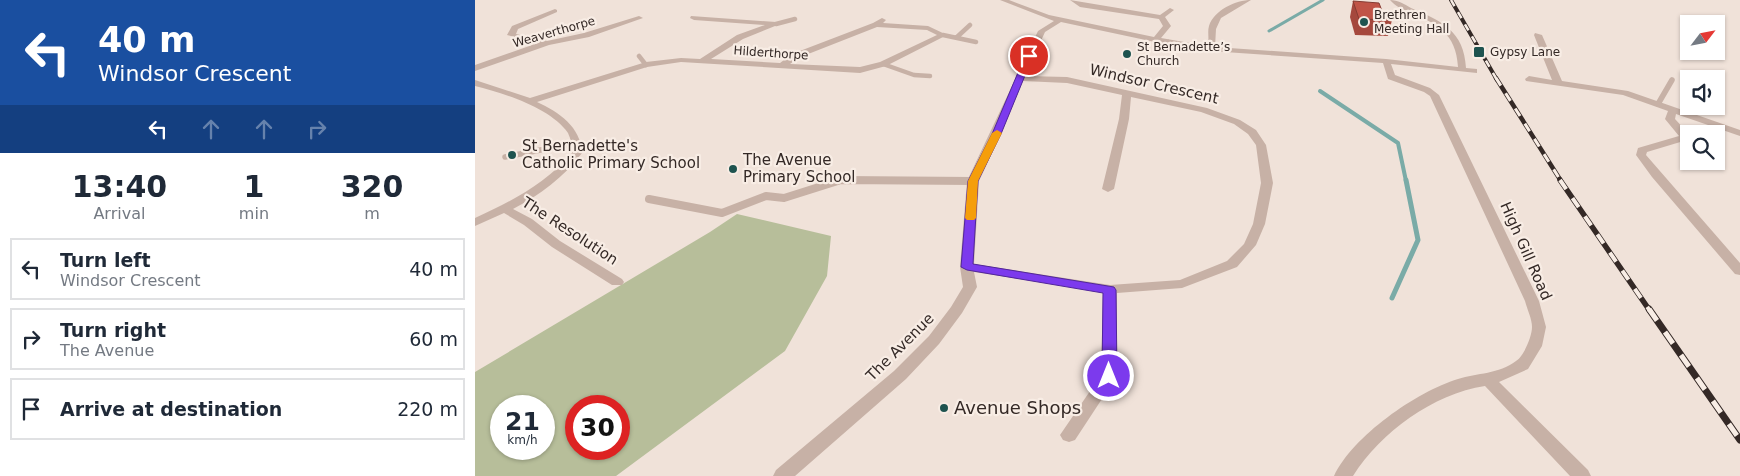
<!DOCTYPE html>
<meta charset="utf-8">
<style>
:root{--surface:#fff;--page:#f2f2f3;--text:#1f2937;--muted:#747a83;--line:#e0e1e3}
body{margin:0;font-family:"DejaVu Sans",sans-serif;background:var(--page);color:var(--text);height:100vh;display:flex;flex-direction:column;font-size:19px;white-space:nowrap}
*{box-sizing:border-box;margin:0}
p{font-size:16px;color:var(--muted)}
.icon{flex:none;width:28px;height:28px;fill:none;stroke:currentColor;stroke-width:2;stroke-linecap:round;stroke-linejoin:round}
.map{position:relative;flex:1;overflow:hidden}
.sheet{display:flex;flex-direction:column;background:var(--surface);width:475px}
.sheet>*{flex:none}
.guide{background:#1a4fa0;color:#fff;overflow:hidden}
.needle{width:32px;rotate:58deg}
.controls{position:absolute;left:1205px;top:15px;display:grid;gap:10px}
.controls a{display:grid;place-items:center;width:45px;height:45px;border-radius:0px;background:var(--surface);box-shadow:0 1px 4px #0004;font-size:25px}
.speed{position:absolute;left:15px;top:395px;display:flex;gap:10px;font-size:25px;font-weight:700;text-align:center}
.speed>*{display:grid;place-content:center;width:65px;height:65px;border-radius:50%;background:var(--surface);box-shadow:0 1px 4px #0004;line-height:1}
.speed small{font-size:12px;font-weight:400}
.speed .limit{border:8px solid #d22;background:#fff;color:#111}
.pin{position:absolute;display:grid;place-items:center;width:42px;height:42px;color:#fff;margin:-21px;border:2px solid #fff;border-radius:50%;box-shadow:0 1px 5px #0007}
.me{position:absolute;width:55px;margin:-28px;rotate:0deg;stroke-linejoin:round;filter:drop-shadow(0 0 4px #0008)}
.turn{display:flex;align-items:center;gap:18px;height:105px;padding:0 15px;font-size:22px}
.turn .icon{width:65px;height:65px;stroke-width:2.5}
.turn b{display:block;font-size:35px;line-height:42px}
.lanes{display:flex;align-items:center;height:48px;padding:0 15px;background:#0003;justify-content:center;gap:25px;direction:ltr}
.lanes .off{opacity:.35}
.eta{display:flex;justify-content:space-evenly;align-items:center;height:85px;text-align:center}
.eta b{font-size:30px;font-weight:800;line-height:35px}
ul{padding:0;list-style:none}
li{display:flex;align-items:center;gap:15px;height:62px;margin:0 10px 8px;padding:0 5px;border:2px solid var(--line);border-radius:0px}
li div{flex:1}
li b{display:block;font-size:19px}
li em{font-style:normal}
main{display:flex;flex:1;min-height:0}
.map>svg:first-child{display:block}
</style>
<main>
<section class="sheet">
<div class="guide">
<div class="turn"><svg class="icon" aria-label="left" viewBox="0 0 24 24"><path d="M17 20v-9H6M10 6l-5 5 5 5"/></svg><div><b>40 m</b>Windsor Crescent</div></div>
<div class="lanes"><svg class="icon" aria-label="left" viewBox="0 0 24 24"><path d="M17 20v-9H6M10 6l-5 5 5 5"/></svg><svg class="icon off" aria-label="ahead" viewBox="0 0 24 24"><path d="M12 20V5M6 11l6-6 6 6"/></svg><svg class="icon off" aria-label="ahead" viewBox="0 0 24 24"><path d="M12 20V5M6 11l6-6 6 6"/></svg><svg class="icon off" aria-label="right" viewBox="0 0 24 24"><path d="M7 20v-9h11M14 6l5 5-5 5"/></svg></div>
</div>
<div class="eta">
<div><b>13:40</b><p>Arrival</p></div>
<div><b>1</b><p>min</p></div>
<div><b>320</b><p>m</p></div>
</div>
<ul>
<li><svg class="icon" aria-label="left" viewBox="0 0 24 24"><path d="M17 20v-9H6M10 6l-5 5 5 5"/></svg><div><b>Turn left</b><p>Windsor Crescent</p></div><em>40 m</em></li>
<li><svg class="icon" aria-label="right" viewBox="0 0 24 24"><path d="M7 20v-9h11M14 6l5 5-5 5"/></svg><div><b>Turn right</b><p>The Avenue</p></div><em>60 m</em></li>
<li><svg class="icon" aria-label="arrive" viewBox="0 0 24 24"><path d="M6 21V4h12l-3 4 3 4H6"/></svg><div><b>Arrive at destination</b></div><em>220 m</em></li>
</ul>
</section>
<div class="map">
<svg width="1265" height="476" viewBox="0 0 1265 476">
<rect width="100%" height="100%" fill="#f0e2d9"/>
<path fill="#b7be9a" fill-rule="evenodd" d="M 262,214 L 356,236 L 352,276 L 310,351 L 141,476 L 0,476 L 0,372 L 235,232 ZM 26,406 L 69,406 L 69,449 L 26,449 ZM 101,406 L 144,406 L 144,449 L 101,449 Z"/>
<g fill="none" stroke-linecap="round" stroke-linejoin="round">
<path stroke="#7aaba7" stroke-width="3" d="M 794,31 L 848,0"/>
<path stroke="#7aaba7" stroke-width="4" d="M 845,91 L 923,143 L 931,181"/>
<path stroke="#7aaba7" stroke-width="5" d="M 917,298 L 943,240 L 931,180"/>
<path stroke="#c7b1a6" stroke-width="4.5" d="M 301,24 L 320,19
M 468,35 L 501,42
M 482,37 L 495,25
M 686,47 L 693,42
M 164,56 L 171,65
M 408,64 L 439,75 L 455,76"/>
<path stroke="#c7b1a6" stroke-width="5.5" d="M 1183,104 L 1197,80
M 30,157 L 101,143
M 363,181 L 497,181"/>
<path stroke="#c7b1a6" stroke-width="8" d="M 174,199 L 247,213 L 291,196 L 309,198 L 366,180 L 498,181"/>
<path fill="#c7b1a6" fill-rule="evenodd" d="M 525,0 L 534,0 L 574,15 L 679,37 L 688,26 L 684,19 L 605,7 L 595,0 L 685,15 L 695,8 L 699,10 L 690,17 L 696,26 L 686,38 L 732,46 C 735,39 732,33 734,26 C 739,10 761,0 776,0 L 746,18 L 741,29 L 740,47 L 911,59 L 983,67 C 981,33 962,24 935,12 C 927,9 920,6 915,0 C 923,0 929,4 936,8 C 967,21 989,31 991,68 L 1002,69 L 1002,73 L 916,64 L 920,75 L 955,88 L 964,95 L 1064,301 L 1071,327 L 1067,346 L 1053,369 L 1024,382 L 1113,470 L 1116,476 L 1095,476 L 1010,386 C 958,394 906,432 878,476 L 859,476 C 878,436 941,392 983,379 C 1002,373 1024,374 1041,361 C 1049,356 1057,336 1057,327 C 1057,319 1052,309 1050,301 L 955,96 L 949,92 L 913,79 L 908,63 L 735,51 L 680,42 L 586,22 L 570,32 L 550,76 L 592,77 L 732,108 L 765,120 L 781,130 L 791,145 L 798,183 L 790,224 L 781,245 L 762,267 L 707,288 L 642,293 L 642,376 L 600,440 L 594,442 L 588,440 L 585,435 L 626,375 L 628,292 L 499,272 L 502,287 L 487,313 L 464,344 L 431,379 L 320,476 L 298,476 L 301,470 L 419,371 L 454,336 L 476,307 L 488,287 L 485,267 L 492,181 L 563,31 L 579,21 ZM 548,81 L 592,83 L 647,95 L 644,119 L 627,189 L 633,192 L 639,189 L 654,119 L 656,97 L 726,112 L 759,124 L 773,134 L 781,145 L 786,183 L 778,224 L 769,244 L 752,261 L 705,280 L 635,285 L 499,264 L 504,181 L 526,134 Z
M 80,9 L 82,10 L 82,12 L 43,29 L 41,34 L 72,41 L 109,33 L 164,16 L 168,18 L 114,37 L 74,45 L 0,71 L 0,65 L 63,43 L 32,35 L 37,26 Z
M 216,16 L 301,22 L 305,24 L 268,39 L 236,59 L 305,63 L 317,54 L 398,23 L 407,18 L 411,20 L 408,23 L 453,26 L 472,35 L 411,66 L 385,73 L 206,62 L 172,67 L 62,102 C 84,112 106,127 107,153 C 89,177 65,195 38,209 L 57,219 L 85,241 L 147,279 L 149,282 L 147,285 L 137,285 L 77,247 L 49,225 L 29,213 L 0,226 L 0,218 C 37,201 70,184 97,153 C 97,146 96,139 93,133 C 76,108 28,93 0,86 L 0,80 L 55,98 L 171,62 L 206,58 L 225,59 L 262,35 L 290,25 L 219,20 L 215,18 ZM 402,27 L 452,30 L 462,35 L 405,62 L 385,67 L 315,64 L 323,58 Z
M 1060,33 L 1067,35 L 1087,81 L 1153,91 L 1265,130 L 1265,136 L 1201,114 L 1200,119 L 1214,134 L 1212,140 L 1172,152 L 1171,155 L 1265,263 L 1265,275 L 1260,274 L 1177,177 L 1161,155 L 1163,148 L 1204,136 L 1190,119 L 1193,111 L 1148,95 L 1051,81 L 1050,79 L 1054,76 L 1077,80 L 1059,35 Z"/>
<defs>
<path id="rail-far3" d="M 976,0 L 1022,80"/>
<path id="rail-far2" d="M 1021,78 L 1086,181"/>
<path id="rail-far1" d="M 1085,180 L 1175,311"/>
<path id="rail" d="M 1174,309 L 1265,440"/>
</defs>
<use href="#rail-far3" stroke="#342926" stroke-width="4"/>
<use href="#rail-far2" stroke="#342926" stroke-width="4.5"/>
<use href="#rail-far1" stroke="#342926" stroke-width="5.5"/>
<use href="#rail" stroke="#342926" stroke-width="7"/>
<use href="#rail-far3" stroke="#f8ede5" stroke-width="2.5" stroke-dasharray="7" stroke-linecap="butt"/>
<use href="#rail-far2" stroke="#f8ede5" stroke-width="3" stroke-dasharray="9" stroke-linecap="butt"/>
<use href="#rail-far1" stroke="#f8ede5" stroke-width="4" stroke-dasharray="11" stroke-linecap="butt"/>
<use href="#rail" stroke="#f8ede5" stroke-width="5" stroke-dasharray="14" stroke-linecap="butt"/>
</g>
<path fill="#a5483d" d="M 878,1 L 907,11 L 917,20 L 913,36 L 880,35 L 875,17 Z"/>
<path fill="#c05447" stroke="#863b32" d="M 878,1 L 904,3 L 907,11 L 913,11 L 917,20 L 884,19 Z"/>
<path fill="#7c3aed" stroke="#51269a" d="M 554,53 L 558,56 L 526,134 L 503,181 L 498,264 L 639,287 L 641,290 L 642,376 L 640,379 L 634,381 L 629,379 L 627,376 L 628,293 L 492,270 L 486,267 L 493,181 L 517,134 L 550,56 Z"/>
<path fill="#f59e0b" d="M 522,130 L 527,133 L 503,181 L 501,218 L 499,220 L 492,220 L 490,218 L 493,181 L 517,133 Z"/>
<g fill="#1e534f" stroke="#f8ede5" stroke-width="2">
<circle cx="889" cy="22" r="5"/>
<rect x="998" y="46" width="12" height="12" rx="2.5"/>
<circle cx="652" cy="54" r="5"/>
<circle cx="37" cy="155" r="5"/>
<circle cx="258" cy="169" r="5"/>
<circle cx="469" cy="408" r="5"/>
</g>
<g text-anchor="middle" stroke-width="4.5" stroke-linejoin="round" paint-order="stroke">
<g font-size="12" fill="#342926" stroke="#f8ede5" text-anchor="start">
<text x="899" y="19">Brethren<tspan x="899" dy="14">Meeting Hall</tspan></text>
<text x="662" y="51">St Bernadette’s<tspan x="662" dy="14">Church</tspan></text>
<text x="1015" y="56">Gypsy Lane</text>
</g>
<g font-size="12" fill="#342926" stroke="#f8ede5">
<text transform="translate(79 32) rotate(-16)" y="4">Weaverthorpe</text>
<text transform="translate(296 53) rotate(4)" y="4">Hilderthorpe</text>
</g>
<g font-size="15" fill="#342926" stroke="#f8ede5">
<text transform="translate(679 84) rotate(13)" y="5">Windsor Crescent</text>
<text transform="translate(95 231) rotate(33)" y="5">The Resolution</text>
<text transform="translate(1051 251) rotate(66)" y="5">High Gill Road</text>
<text transform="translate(425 347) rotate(-45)" y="5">The Avenue</text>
</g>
<g font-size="15" fill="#342926" stroke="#f8ede5" text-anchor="start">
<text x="47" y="151">St Bernadette's<tspan x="47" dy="17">Catholic Primary School</tspan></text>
<text x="268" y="165">The Avenue<tspan x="268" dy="17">Primary School</tspan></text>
</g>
<g font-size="18" fill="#342926" stroke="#f8ede5" text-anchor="start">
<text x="479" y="414">Avenue Shops</text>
</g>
</g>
</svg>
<div class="controls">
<a><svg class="needle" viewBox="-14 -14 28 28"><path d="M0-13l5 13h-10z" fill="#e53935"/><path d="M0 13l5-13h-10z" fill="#747a83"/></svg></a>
<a><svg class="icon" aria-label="sound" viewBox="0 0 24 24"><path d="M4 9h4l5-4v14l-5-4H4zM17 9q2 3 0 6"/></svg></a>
<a><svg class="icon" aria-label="search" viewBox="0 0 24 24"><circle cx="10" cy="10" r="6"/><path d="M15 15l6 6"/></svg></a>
</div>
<div class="speed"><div>21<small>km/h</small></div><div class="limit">30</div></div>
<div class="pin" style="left:554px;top:56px;background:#d93025"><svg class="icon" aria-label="arrive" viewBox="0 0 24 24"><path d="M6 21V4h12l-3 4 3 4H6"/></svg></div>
<svg class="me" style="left:634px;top:376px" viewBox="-20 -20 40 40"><circle r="17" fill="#7c3aed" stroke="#fff" stroke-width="3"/><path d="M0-11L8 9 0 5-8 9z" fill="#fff"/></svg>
</div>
</main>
